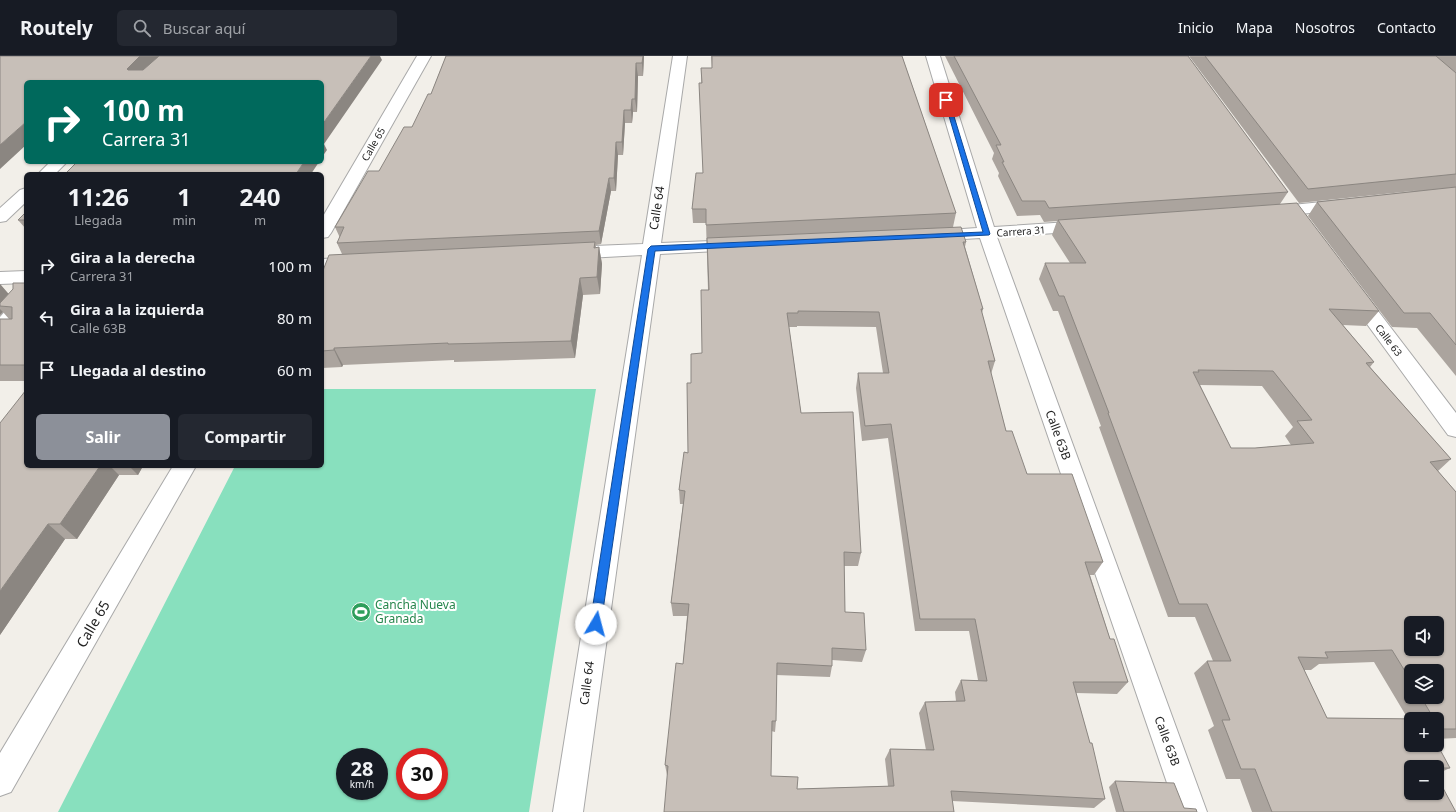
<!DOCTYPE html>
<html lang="es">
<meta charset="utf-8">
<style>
:root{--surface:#171b24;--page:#242831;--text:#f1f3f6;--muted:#9ea1a6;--line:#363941;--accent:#8c9099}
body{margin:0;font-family:"Noto Sans",sans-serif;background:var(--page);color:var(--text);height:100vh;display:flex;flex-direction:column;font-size:15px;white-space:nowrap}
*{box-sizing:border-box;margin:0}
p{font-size:13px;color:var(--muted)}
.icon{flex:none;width:22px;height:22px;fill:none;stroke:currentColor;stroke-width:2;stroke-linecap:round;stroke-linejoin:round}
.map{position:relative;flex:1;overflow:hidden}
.drawer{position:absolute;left:24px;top:116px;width:300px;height:296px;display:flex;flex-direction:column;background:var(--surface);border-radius:6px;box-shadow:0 1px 3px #0004}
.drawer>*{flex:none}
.banner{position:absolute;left:24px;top:24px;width:300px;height:84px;border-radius:6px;box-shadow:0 1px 3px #0004;background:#00695c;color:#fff;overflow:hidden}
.controls{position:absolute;left:1404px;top:560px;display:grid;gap:8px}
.controls a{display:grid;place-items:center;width:40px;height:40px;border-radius:6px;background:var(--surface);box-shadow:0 1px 3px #0004;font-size:20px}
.speed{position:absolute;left:336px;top:692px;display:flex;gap:8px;font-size:20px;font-weight:700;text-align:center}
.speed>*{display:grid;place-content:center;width:52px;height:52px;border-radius:50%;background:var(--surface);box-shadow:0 1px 3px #0004;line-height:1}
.speed small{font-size:10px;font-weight:400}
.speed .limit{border:6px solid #d22;background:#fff;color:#111}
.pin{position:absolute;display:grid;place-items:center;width:34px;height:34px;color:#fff;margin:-17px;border-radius:8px;box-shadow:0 2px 6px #0006}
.me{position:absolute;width:44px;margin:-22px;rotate:8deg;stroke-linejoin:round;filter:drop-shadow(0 0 3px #0008)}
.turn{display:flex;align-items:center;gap:14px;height:84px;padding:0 12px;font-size:18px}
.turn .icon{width:52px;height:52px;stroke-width:2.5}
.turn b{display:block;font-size:28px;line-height:34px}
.eta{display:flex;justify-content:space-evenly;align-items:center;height:68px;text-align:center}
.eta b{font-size:24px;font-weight:700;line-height:28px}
.button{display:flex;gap:8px;margin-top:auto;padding:8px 12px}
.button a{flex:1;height:46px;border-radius:6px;background:var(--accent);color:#fff;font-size:16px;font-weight:700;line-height:46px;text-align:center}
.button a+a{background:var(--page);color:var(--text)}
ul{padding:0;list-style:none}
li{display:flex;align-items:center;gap:12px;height:52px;padding:0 12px}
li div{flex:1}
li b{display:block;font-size:15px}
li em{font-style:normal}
header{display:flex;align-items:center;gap:24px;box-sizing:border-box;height:56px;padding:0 20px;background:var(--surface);border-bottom:1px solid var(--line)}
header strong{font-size:19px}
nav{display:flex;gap:22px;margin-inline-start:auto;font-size:14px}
.search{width:280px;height:36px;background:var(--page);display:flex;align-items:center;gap:10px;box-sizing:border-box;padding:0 14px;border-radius:6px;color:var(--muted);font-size:15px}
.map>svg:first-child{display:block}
</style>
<header>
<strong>Routely</strong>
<div class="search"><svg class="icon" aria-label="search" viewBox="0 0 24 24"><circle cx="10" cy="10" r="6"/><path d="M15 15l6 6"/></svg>Buscar aquí</div>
<nav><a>Inicio</a><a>Mapa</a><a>Nosotros</a><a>Contacto</a></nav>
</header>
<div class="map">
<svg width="1456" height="756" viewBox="0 0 1456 756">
<rect width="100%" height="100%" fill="#f2efe9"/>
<path fill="#88e0be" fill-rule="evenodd" d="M 322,333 L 596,333 L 529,756 L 58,756 L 235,410 L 322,410 ZM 345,701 L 379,701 L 379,735 L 345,735 ZM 405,701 L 439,701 L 439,735 L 405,735 Z"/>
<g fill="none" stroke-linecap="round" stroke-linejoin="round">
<defs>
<path id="service" d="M 26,236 L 26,248 L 5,273 L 0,275 L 0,261 L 21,237 Z"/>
<path id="minor" d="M 417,0 L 431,0 L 331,177 L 328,181 L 322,182 L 322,162 Z
M 673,0 L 687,0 L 661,187 L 737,184 L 743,185 L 746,189 L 743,193 L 737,194 L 660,198 L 583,756 L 553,756 L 642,199 L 569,203 L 563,201 L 560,197 L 563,193 L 569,191 L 643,188 Z
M 926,0 L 940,0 L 994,171 L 1084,165 L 1090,166 L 1093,170 L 1090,174 L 1084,175 L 997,181 L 1207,756 L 1177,756 L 980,182 L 933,185 L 927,184 L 924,180 L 927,176 L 933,175 L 977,172 Z
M 1342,144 L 1348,145 L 1350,149 L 1348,153 L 1272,161 L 1266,160 L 1264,156 L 1266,152 L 1272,151 Z
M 355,201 L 361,203 L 364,207 L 361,211 L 322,215 L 322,203 Z
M 26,215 L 26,227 L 0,228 L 0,216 Z
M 1355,232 L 1362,234 L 1456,357 L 1456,381 L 1448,379 L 1348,242 L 1346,238 L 1348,234 Z
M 173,410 L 196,410 L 11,736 L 0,740 L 0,697 Z"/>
<path id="tertiary" d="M 50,106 L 67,106 L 55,118 L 38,118 Z
M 26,132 L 26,146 L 6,165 L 0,166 L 0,152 L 20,134 Z"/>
</defs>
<use href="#service" stroke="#a9a9a9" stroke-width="2"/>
<use href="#minor" stroke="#a9a9a9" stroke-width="2"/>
<use href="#tertiary" stroke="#a9a9a9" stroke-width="2"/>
<use href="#service" fill="#fff" fill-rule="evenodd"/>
<use href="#minor" fill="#fff" fill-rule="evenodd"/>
<use href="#tertiary" fill="#fff" fill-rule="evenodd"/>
</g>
<path fill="#aba49e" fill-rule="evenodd" d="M 446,0 L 644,0 L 643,20 L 638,20 L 637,56 L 633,56 L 632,67 L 625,67 L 623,99 L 618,99 L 616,135 L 611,135 L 601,188 L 596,189 L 596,191 L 599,191 L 602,208 L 600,238 L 583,239 L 575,302 L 454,306 L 454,304 L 343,309 L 342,311 L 322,312 L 322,217 L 342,198 L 337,187 L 340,182 L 335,171 L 379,115 L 412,71 L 431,38 Z
M 711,0 L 902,0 L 956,157 L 953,171 L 966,186 L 965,191 L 983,253 L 982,257 L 995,305 L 991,318 L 1006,375 L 1027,418 L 1103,506 L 1094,519 L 1090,519 L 1110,583 L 1128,626 L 1117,638 L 1076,637 L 1105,743 L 1094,752 L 952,745 L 954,756 L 667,719 L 665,709 L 683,608 L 687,560 L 673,560 L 671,547 L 683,448 L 680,448 L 679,434 L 688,397 L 691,327 L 702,297 L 708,234 L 706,167 L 693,167 L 692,153 L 703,117 L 701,12 L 712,12 ZM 797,270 L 876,271 L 883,317 L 858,317 L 856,332 L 862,385 L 888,382 L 915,575 L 969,575 L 978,624 L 961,624 L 955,636 L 956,645 L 925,646 L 919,657 L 926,694 L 890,693 L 885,703 L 888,730 L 797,733 L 771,720 L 771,675 L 775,676 L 776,665 L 776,619 L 830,621 L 832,610 L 832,604 L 862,606 L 866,594 L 845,556 L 844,510 L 858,510 L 861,497 L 801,357 L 789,271 L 797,271 Z
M 945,0 L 1188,0 L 1288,136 L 1280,148 L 1379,255 L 1366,270 L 1343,269 L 1374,306 L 1370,311 L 1451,403 L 1438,415 L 1456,436 L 1456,682 L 1437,683 L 1437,663 L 1411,663 L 1450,712 L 1437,718 L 1437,711 L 1411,711 L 1456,756 L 1252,756 L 1240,723 L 1226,723 L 1208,674 L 1214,670 L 1194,617 L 1207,605 L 1213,605 L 1195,561 L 1168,561 L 1099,371 L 1101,370 L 1058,255 L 1053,255 L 1039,223 L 1045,207 L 1070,207 L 1052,179 L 1057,165 L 1044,166 L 1040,159 L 1017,160 L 998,120 L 999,117 L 992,103 L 994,97 ZM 1200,329 L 1262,330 L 1293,371 L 1285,380 L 1291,389 L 1255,392 L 1231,392 ZM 1374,606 L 1408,663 L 1327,662 L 1304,614 L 1311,614 L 1319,608 ZM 1411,615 L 1437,641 L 1411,641 Z
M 1189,0 L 1456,0 L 1456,320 L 1417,272 L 1392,271 L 1308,160 L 1317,146 L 1422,134 L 1299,147 Z
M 26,156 L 26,173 L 18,164 Z
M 26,227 L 26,325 L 0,325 L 0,263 L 9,263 L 3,256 L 0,259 L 0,228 L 8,238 Z
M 26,410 L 143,410 L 138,419 L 119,419 L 77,483 L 65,483 L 0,579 Z
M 1115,725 L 1184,752 L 1197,756 L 1116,756 L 1109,731 Z"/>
<path fill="#8b8681" d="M 140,0 L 161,0 L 134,26 L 127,13 Z
M 371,0 L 380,0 L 382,4 L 324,88 L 327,94 L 322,101 L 322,69 Z
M 643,0 L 644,0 L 643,20 L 642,7 Z
M 636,7 L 638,20 L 637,56 L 635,43 Z
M 632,43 L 633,56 L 632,67 L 631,54 Z
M 624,54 L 625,67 L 623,99 L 622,86 Z
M 26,66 L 26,89 L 0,113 L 0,89 Z
M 616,86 L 618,99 L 616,135 L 614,122 Z
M 304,106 L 319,106 L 311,118 L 296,118 Z
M 609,122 L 611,135 L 601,188 L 599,175 Z
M 599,191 L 602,208 L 600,238 L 597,221 Z
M 580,222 L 583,239 L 575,302 L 571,285 Z
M 0,228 L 14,244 L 0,250 Z
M 0,253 L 3,256 L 0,259 Z
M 334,292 L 343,309 L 342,311 L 334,294 Z
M 100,410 L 110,410 L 119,419 L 77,483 L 60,468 Z
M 129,410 L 143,410 L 138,419 Z
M 48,468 L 65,483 L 0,579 L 0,535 Z"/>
<path fill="#c7bfb8" stroke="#8b8681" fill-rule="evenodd" d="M 0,0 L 140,0 L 127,13 L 128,14 L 143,14 L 159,0 L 371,0 L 322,69 L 322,26 L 26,26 L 26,66 L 0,89 Z
M 446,0 L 643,0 L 642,7 L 636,7 L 635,43 L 632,43 L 631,54 L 624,54 L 622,86 L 616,86 L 614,122 L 609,122 L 599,175 L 337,187 L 344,171 L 335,171 L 368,115 L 379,115 L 404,71 L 412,71 L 428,38 L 431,38 Z
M 712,0 L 902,0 L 956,157 L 706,169 L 706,153 L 692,153 L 696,117 L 703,117 L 699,27 L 702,27 L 701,12 L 712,12 Z
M 954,0 L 1188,0 L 1288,136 L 1049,152 L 1045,145 L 1022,145 L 1002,106 L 1004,106 L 996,89 L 1001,89 Z
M 1205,0 L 1436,0 L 1456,17 L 1456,118 L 1308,133 Z
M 77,106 L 304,106 L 296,118 L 65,118 Z
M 1456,131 L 1456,289 L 1430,257 L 1404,257 L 1317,146 Z
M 1297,147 L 1379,255 L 1329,253 L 1374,306 L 1366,307 L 1451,403 L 1430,406 L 1456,436 L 1456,673 L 1440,673 L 1437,668 L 1437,663 L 1434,663 L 1421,641 L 1437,641 L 1437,615 L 1411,615 L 1411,625 L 1392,594 L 1325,596 L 1328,602 L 1298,601 L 1327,662 L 1423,663 L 1411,663 L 1411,689 L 1437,689 L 1437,688 L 1450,712 L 1437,712 L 1437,711 L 1411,711 L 1411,737 L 1437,737 L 1437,721 L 1456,756 L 1272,756 L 1255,713 L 1241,713 L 1222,664 L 1230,664 L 1207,605 L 1231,605 L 1207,548 L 1179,548 L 1108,357 L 1109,357 L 1064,240 L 1059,240 L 1045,207 L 1086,207 L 1058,164 ZM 1198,314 L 1273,315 L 1312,364 L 1297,365 L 1314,387 L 1255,392 L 1231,392 L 1193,316 L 1199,316 ZM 1411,567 L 1437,567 L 1437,593 L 1411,593 Z
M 26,156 L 26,164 L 18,164 Z
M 961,171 L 966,186 L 963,186 L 983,253 L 981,253 L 995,305 L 988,305 L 1006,375 L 1012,375 L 1027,418 L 1072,418 L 1103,506 L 1085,506 L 1110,583 L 1114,583 L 1128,626 L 1073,626 L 1090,687 L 1092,687 L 1105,743 L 951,735 L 954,756 L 664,756 L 668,710 L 665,709 L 676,607 L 683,608 L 689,548 L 671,547 L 685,435 L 679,434 L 684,396 L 688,397 L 687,327 L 691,327 L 691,298 L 702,297 L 701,234 L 709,234 L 707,182 ZM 798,255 L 879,256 L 889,317 L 858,317 L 865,370 L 891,368 L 920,563 L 975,563 L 987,625 L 961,624 L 965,645 L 925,646 L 934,694 L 890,693 L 894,730 L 797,733 L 798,721 L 771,720 L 772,665 L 776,665 L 777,607 L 832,610 L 832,592 L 866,594 L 864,557 L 845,556 L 844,496 L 861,497 L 853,356 L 801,357 L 787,257 L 798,257 Z
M 595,186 L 594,192 L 599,191 L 597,221 L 580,222 L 571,285 L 448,288 L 448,287 L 334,292 L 334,294 L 322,295 L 322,217 L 329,199 Z
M 13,227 L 26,227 L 26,309 L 0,309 L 0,263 L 12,263 L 12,251 L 0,250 L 0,247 L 13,233 Z
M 26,334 L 26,410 L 100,410 L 60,468 L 48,468 L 0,535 L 0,367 Z
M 1115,725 L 1174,727 L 1184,752 L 1196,753 L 1197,756 L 1124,756 Z"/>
<path fill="#1a73e8" stroke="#114b97" d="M 944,43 L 949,44 L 990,178 L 989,179 L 655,195 L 601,568 L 599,572 L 596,573 L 592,572 L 590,568 L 648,193 L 651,190 L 983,176 Z"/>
<defs>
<symbol id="stadium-disc" viewBox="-11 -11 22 22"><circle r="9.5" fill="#2e9e5b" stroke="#fff"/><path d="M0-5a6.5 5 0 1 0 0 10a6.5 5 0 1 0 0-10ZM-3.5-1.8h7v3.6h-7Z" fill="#fff"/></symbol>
</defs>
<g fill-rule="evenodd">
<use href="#stadium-disc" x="350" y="545" width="22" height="22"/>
</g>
<g text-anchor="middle" stroke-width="4" stroke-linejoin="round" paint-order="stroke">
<g font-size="10" fill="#222" stroke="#fff">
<text transform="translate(373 88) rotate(-60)" y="4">Calle 65</text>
<text transform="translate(1021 175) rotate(-4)" y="4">Carrera 31</text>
<text transform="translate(1389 284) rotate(53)" y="4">Calle 63</text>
</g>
<g font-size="12" fill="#222" stroke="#fff">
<text transform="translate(657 152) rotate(-81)" y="4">Calle 64</text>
<text transform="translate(1058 379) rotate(70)" y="4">Calle 63B</text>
<text transform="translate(587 627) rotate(-82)" y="4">Calle 64</text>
<text transform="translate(1167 685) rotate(70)" y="4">Calle 63B</text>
</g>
<g font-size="12" fill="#27864d" stroke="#fff" text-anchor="start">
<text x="375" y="553">Cancha Nueva<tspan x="375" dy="14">Granada</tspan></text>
</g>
<g font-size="14" fill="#222" stroke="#fff">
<text transform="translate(93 568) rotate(-60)" y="5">Calle 65</text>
</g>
</g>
</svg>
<div class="controls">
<a><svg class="icon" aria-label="sound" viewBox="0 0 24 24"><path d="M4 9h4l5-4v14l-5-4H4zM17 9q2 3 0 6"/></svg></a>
<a><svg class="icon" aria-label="layers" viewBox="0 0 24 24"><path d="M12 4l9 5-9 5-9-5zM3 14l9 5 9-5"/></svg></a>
<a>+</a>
<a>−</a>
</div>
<div class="speed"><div>28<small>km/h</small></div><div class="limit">30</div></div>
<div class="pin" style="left:946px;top:44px;background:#d93025"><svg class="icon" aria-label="arrive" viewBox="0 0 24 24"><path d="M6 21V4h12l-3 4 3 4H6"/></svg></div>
<svg class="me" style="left:596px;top:568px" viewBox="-20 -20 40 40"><circle r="19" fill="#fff"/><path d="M0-13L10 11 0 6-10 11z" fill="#1a73e8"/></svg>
<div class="banner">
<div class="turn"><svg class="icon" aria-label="right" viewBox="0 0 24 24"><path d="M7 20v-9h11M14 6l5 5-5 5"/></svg><div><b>100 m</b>Carrera 31</div></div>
</div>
<section class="drawer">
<div class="eta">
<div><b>11:26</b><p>Llegada</p></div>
<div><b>1</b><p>min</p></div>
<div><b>240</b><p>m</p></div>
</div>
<ul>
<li><svg class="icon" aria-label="right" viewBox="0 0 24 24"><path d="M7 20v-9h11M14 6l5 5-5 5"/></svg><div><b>Gira a la derecha</b><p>Carrera 31</p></div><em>100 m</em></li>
<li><svg class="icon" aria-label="left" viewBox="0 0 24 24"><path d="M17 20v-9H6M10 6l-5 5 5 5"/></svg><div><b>Gira a la izquierda</b><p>Calle 63B</p></div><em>80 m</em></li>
<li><svg class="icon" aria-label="arrive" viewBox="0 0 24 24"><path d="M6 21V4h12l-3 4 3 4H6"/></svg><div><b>Llegada al destino</b></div><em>60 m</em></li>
</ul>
<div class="button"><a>Salir</a><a>Compartir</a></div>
</section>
</div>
